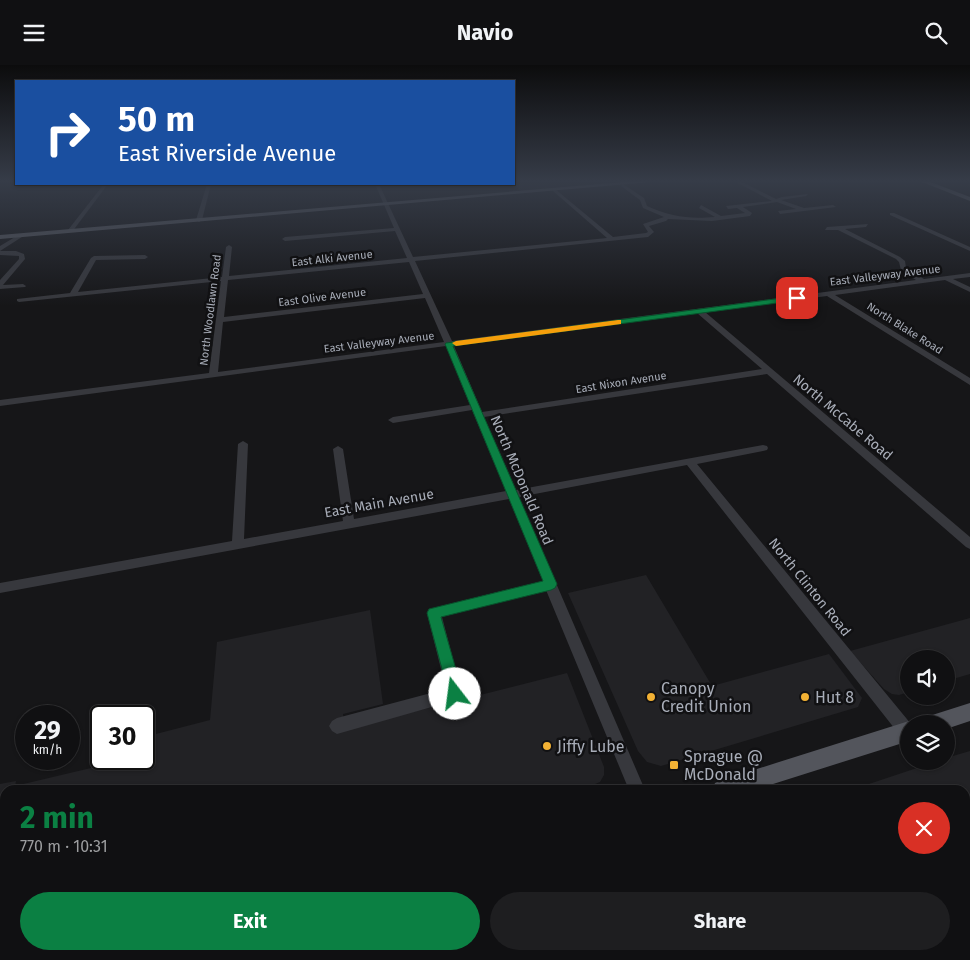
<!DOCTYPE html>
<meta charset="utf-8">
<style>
:root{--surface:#101012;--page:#1e1e20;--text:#f1f3f6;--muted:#9c9d9f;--line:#303032;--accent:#0b8043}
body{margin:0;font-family:"Fira Sans",sans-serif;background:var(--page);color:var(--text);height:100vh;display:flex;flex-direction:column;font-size:19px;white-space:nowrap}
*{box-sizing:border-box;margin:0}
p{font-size:16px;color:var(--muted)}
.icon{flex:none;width:28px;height:28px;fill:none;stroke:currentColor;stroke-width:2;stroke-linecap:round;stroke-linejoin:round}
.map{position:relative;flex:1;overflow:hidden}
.side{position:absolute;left:0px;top:720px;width:970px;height:175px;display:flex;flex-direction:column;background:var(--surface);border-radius:15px 15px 0 0;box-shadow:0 1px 4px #0004,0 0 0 1px var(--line)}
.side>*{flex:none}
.banner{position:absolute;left:15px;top:15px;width:500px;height:105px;border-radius:0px;box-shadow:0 1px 4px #0004,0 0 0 1px var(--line);background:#1a4fa0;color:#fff;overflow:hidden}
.buttons{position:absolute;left:900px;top:585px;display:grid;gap:10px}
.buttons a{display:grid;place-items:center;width:55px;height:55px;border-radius:50%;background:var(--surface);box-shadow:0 1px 4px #0004,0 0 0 1px var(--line);font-size:25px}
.speed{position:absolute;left:15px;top:640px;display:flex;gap:10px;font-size:25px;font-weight:700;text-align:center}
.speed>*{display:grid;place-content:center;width:65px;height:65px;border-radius:50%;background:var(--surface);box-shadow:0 1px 4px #0004,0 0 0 1px var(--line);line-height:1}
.speed small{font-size:12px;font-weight:400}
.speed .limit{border:2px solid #111;border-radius:8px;background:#fff;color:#111}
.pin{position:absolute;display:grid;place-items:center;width:42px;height:42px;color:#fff;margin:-21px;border-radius:10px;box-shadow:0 2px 8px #0006}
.me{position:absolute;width:55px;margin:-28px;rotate:345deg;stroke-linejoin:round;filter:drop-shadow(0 0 4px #0008)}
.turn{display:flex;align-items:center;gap:18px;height:105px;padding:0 20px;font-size:22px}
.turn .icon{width:65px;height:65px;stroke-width:2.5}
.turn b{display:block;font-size:35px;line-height:42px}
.round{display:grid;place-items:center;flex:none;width:52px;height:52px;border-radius:26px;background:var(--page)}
.summary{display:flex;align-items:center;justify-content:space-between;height:85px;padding:0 20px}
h1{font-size:30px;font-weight:700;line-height:38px;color:var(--accent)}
.cta{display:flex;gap:10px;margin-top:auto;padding:10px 20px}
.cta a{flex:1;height:58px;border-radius:30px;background:var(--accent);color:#fff;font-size:20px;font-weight:700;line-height:58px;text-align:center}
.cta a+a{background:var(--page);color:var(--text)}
header{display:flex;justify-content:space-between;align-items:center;height:65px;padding:0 20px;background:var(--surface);font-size:22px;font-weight:700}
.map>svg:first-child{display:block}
</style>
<header><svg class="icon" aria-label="menu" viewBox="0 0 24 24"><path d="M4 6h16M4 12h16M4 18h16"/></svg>Navio<svg class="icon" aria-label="search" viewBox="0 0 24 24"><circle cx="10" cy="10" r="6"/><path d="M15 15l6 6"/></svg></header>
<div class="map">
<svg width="970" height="895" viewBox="0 0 970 895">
<rect width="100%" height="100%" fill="#161618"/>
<path fill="#222225" d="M 514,115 L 639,115 L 641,117 L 522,127 L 514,119 Z
M 646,510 L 712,621 L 829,589 L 862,633 L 858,642 L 661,701 L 647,697 L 638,686 L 568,528 Z
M 370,545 L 383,639 L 343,649 L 345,664 L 567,608 L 604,702 L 604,710 L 600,717 L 580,725 L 5,725 L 5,890 L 25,890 L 8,895 L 0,895 L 0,719 L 16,716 L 15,721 L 129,694 L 144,694 L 144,690 L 149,689 L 152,670 L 210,655 L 217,577 Z
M 970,553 L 970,609 L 946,616 L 946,594 L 909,594 L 909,627 L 899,630 L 892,629 L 884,624 L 850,586 Z
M 970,686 L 970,895 L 738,895 L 735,890 L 965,890 L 965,725 L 851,725 L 938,696 L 946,696 L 946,693 Z
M 350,890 L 676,890 L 678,895 L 334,895 Z"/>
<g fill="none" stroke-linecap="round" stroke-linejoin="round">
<path fill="#37383d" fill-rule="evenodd" d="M 732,115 L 738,115 L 776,134 L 782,132 L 808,129 L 806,131 L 781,135 L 804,143 L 833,140 L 836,142 L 780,149 L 778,146 L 796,144 L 777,137 L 743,142 L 752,148 L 750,151 L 712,156 L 668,154 L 666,156 L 649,161 L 654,167 L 648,172 L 415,196 L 452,276 L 916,215 L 901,205 L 899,197 L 896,194 L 838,165 L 825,165 L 827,162 L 868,159 L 866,162 L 845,164 L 900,192 L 905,196 L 906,203 L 924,214 L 970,208 L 970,212 L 953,214 L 970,222 L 970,227 L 945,215 L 835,230 L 970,313 L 970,320 L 827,231 L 705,247 L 970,472 L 970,484 L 966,482 L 767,309 L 484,352 L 516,425 L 763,380 L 767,381 L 768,383 L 767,385 L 763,386 L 697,399 L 911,659 L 909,659 L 909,675 L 902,673 L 687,400 L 519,432 L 645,725 L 629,725 L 546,525 L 442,552 L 462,629 L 460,634 L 337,669 L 332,666 L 329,661 L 332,656 L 337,653 L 446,624 L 427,548 L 429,544 L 543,516 L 509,434 L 0,528 L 0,518 L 232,476 L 238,379 L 243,376 L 248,379 L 244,474 L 343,456 L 333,384 L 338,381 L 343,384 L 354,454 L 506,426 L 472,345 L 393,358 L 388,355 L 393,352 L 470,340 L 446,281 L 0,341 L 0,335 L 209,308 L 221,216 L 19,237 L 17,236 L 17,234 L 70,228 L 91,193 L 94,191 L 145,190 L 148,192 L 145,194 L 96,195 L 78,227 L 222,212 L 226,182 L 229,180 L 232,182 L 229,211 L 407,193 L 395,166 L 285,176 L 282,174 L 285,172 L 394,163 L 375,119 L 379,119 L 413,192 L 607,173 L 553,126 L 555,124 L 613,172 L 646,168 L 648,167 L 643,159 L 664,152 L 643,143 L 640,135 L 621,121 L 623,119 L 644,133 L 647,141 C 672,152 688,154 715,152 L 699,143 L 701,140 L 721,151 L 745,148 L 737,143 L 728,144 L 726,141 L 772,136 ZM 409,197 L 423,229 L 224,252 L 228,215 ZM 425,233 L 444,277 L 218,307 L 223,257 ZM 697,248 L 762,304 L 482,347 L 454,281 Z
M 923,115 L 938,115 L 922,118 L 920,117 Z
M 104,119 L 108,119 L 72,167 L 68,167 L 68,165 Z
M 207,119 L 211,119 L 202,155 L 199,157 L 196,155 Z
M 890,148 L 894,148 L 970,182 L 970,186 L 890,150 Z
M 20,169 L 25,170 L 0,186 L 0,181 Z
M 0,186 L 16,186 L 24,189 L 25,194 L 3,220 L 23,219 L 26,221 L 25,222 L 0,224 L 0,215 L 19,194 L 19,191 L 0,190 Z
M 697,890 L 717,890 L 719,895 L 699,895 Z"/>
<path fill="#53555c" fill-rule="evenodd" d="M 647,115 L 674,115 L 0,174 L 0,170 Z
M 917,115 L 925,115 L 970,132 L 970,136 Z
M 970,638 L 970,656 L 946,664 L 946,659 L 924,659 L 926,652 Z
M 909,656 L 915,659 L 909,659 L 909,676 L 754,725 L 712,725 L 715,718 L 722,715 Z
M 171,890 L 209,890 L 207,895 L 169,895 Z"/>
</g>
<linearGradient id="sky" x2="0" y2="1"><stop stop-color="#0c0c0d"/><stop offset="0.48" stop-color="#363c48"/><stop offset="1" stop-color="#363c48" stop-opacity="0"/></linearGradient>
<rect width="970" height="241" fill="url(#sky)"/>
<path fill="#0b8043" stroke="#07532c" d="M 797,231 L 801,233 L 800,235 L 453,281 L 557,519 L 555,523 L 551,525 L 441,552 L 463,629 L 460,634 L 455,636 L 450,634 L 427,548 L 429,544 L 543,516 L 445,279 L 446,278 Z"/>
<path fill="#f59e0b" d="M 618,255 L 621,255 L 621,259 L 456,281 L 452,278 L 456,276 Z"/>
<g fill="#f2b134" stroke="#111113" stroke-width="2">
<circle cx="651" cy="632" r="5"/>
<circle cx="805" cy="632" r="5"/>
<circle cx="547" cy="681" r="5"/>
<rect x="669" y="695" width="10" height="10" rx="2.5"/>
</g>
<g text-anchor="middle" stroke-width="5" stroke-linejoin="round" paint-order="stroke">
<g font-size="11" fill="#a8adb8" stroke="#111113">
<text transform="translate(332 193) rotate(-6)" y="4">East Alki Avenue</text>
<text transform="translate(885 210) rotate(-7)" y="4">East Valleyway Avenue</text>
<text transform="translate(322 232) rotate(-7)" y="4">East Olive Avenue</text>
<text transform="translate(210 245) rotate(-83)" y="4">North Woodlawn Road</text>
<text transform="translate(905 263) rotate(32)" y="4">North Blake Road</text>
<text transform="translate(379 277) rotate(-7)" y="4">East Valleyway Avenue</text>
<text transform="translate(621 317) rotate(-9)" y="4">East Nixon Avenue</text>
</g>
<g font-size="14" fill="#a8adb8" stroke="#111113">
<text transform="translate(843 352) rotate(40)" y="5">North McCabe Road</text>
<text transform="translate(522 415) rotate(67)" y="5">North McDonald Road</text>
<text transform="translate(379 438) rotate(-10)" y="5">East Main Avenue</text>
<text transform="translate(810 522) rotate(51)" y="5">North Clinton Road</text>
</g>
<g font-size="16" fill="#a8adb8" stroke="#111113" text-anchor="start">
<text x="661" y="629">Canopy<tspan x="661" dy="18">Credit Union</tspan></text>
<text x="815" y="638">Hut 8</text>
<text x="557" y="687">Jiffy Lube</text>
<text x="684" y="697">Sprague @<tspan x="684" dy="18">McDonald</tspan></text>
</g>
</g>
</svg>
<div class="buttons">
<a><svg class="icon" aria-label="sound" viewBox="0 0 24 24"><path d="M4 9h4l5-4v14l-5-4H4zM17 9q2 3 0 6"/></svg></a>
<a><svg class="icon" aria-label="layers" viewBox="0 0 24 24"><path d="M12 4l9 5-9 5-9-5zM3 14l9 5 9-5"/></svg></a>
</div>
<div class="speed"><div>29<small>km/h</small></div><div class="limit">30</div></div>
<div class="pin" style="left:797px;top:233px;background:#d93025"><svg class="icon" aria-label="arrive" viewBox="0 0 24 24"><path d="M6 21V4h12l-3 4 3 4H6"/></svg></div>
<svg class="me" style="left:455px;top:629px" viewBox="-20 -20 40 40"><circle r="19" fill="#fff"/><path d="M0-13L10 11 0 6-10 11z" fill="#0b8043"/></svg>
<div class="banner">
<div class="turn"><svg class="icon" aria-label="right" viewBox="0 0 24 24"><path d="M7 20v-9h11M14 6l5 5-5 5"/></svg><div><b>50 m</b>East Riverside Avenue</div></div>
</div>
<section class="side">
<div class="summary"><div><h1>2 min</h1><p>770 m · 10:31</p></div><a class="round" style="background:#d93025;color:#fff"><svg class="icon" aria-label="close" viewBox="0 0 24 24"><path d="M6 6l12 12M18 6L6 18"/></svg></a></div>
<div class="cta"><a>Exit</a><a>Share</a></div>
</section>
</div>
